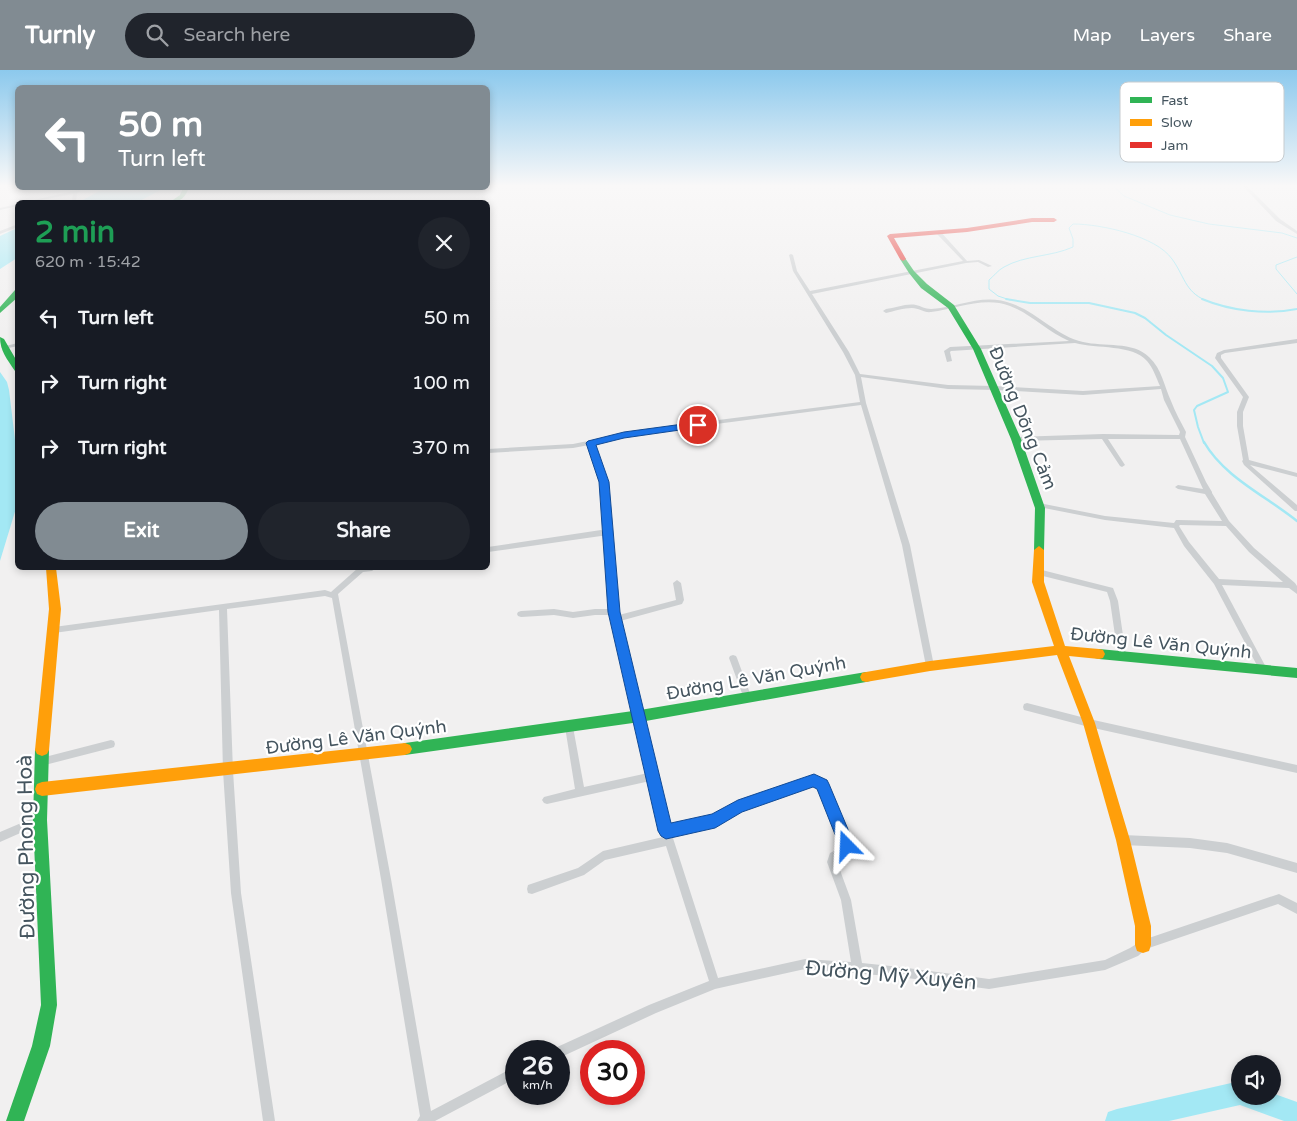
<!DOCTYPE html>
<meta charset="utf-8">
<style>
:root{--surface:#171b24;--page:#20242c;--text:#f1f3f6;--muted:#9ea1a6;--accent:#818b92}
body{margin:0;font-family:"Varela Round",sans-serif;background:var(--page);color:var(--text);height:100vh;display:flex;flex-direction:column;font-size:19px;white-space:nowrap}
*{box-sizing:border-box;margin:0}
p{font-size:16px;color:var(--muted)}
.icon{flex:none;width:28px;height:28px;fill:none;stroke:currentColor;stroke-width:2;stroke-linecap:round;stroke-linejoin:round}
.map{position:relative;flex:1;overflow:hidden}
.details{position:absolute;left:15px;top:130px;width:475px;height:370px;display:flex;flex-direction:column;background:var(--surface);border-radius:8px;box-shadow:0 2px 8px #0003}
.details>*{flex:none}
.top-card{position:absolute;left:15px;top:15px;width:475px;height:105px;border-radius:8px;box-shadow:0 2px 8px #0003;background:#818b92;color:#fff;overflow:hidden}
.buttons{position:absolute;left:1231px;top:985px;display:grid;gap:10px}
.buttons a{display:grid;place-items:center;width:50px;height:50px;border-radius:50%;background:var(--surface);box-shadow:0 2px 8px #0003;font-size:25px}
.speed{position:absolute;left:505px;top:970px;display:flex;gap:10px;font-size:25px;font-weight:700;text-align:center}
.speed>*{display:grid;place-content:center;width:65px;height:65px;border-radius:50%;background:var(--surface);box-shadow:0 2px 8px #0003;line-height:1}
.speed small{font-size:12px;font-weight:400}
.speed .limit{border:8px solid #d22;background:#fff;color:#111}
.pin{position:absolute;display:grid;place-items:center;width:42px;height:42px;color:#fff;margin:-21px;border:2px solid #fff;border-radius:50%;box-shadow:0 1px 5px #0007}
.me{position:absolute;width:55px;margin:-28px;rotate:339deg;stroke-linejoin:round;filter:drop-shadow(0 0 4px #0008)}
.turn{display:flex;align-items:center;gap:18px;height:105px;padding:0 20px;font-size:22px}
.turn .icon{width:65px;height:65px;stroke-width:2.5}
.turn b{display:block;font-size:35px;line-height:42px}
.round{display:grid;place-items:center;flex:none;width:52px;height:52px;border-radius:26px;background:var(--page)}
.head{display:flex;align-items:center;justify-content:space-between;height:85px;padding:0 20px}
h1{font-size:30px;font-weight:700;line-height:38px;color:#1e9e55}
.button{display:flex;gap:10px;margin-top:auto;padding:10px 20px}
.button a{flex:1;height:58px;border-radius:30px;background:var(--accent);color:#fff;font-size:20px;font-weight:700;line-height:58px;text-align:center}
.button a+a{background:var(--page);color:var(--text)}
ul{padding:0;list-style:none}
li{display:flex;align-items:center;gap:15px;height:65px;padding:0 20px}
li div{flex:1}
li b{display:block;font-size:19px}
li em{font-style:normal}
header{display:flex;align-items:center;gap:30px;box-sizing:border-box;height:70px;padding:0 25px;background:var(--accent);color:#fff}
header strong{font-size:24px}
nav{display:flex;gap:28px;margin-inline-start:auto;font-size:18px}
.search{width:350px;height:45px;background:var(--page);display:flex;align-items:center;gap:12px;box-sizing:border-box;padding:0 18px;border-radius:28px;color:var(--muted);font-size:19px}
.map>svg:first-child{display:block}
</style>
<header>
<strong>Turnly</strong>
<div class="search"><svg class="icon" aria-label="search" viewBox="0 0 24 24"><circle cx="10" cy="10" r="6"/><path d="M15 15l6 6"/></svg>Search here</div>
<nav><a>Map</a><a>Layers</a><a>Share</a></nav>
</header>
<div class="map">
<svg width="1297" height="1051" viewBox="0 0 1297 1051">
<rect width="100%" height="100%" fill="#f1f0f0"/>
<path fill="#a3e8f4" d="M 105,118 L 164,118 L 138,132 L 79,132 Z
M 17,158 L 17,188 L 0,199 L 0,166 Z
M 0,302 L 7,312 L 9,320 L 17,386 L 17,435 L 0,491 Z"/>
<g fill="none" stroke-linecap="round" stroke-linejoin="round">
<path stroke="#a3e8f4" stroke-width="1" d="M 1113,116 L 1124,126 L 1170,145 L 1209,154 L 1282,163 L 1297,168
M 1297,187 L 1276,195 L 1276,199 L 1297,224
M 1010,230 L 998,226 L 989,219 L 989,210 C 994,206 998,200 1004,197 C 1025,185 1051,187 1073,177 L 1073,169 L 1069,158 L 1073,154 C 1101,154 1156,166 1172,189 C 1184,205 1185,222 1205,230"/>
<path stroke="#a3e8f4" stroke-width="2" d="M 1006,229 L 1030,233 L 1089,233 L 1135,243 L 1145,248 L 1166,265 L 1212,296 L 1223,308 L 1228,322 L 1197,336 L 1194,340 L 1198,357 L 1204,373
M 1202,229 C 1231,241 1266,245 1297,239"/>
<path stroke="#a3e8f4" stroke-width="2.5" d="M 1204,372 C 1224,407 1266,426 1297,451"/>
<path fill="#a3e8f4" fill-rule="evenodd" d="M 1240,1011 L 1240,1026 L 1272,1026 L 1272,1023 L 1297,1032 L 1297,1051 L 1284,1051 L 1240,1035 L 1169,1051 L 1105,1051 L 1108,1042 L 1117,1039 Z"/>
<path fill="#cccfd1" fill-rule="evenodd" d="M 1243,116 L 1247,116 L 1280,149 L 1297,161 L 1297,164 L 1276,151 Z
M 81,118 L 85,118 L 77,123 L 76,132 L 72,132 L 73,124 L 30,132 L 25,132 L 74,121 Z
M 18,134 L 18,136 L 0,140 L 0,138 Z
M 18,154 L 18,157 L 0,164 L 0,161 Z
M 936,161 L 940,161 L 967,191 L 979,190 L 992,196 L 988,197 L 978,192 L 966,193 L 812,224 L 849,282 L 860,304 L 948,315 L 994,316 L 1083,321 L 1160,316 C 1156,307 1153,298 1147,291 C 1132,274 1097,279 1075,273 L 951,281 L 950,282 L 952,291 L 947,292 L 944,281 L 950,277 L 1069,271 C 1048,262 1031,244 1010,236 C 984,226 956,239 931,242 C 924,243 919,238 912,238 C 904,238 894,241 886,243 L 883,241 L 886,239 C 895,238 907,233 916,235 C 921,236 925,239 931,239 C 960,237 984,222 1013,234 C 1038,243 1057,266 1083,272 C 1104,277 1133,271 1149,287 C 1162,299 1164,316 1171,331 C 1175,342 1181,352 1186,362 L 1185,367 L 1206,412 L 1212,422 L 1212,423 L 1229,451 L 1254,478 L 1295,513 L 1297,516 L 1297,524 L 1289,518 L 1222,515 L 1268,601 L 1267,603 L 1264,604 L 1261,603 L 1214,514 L 1184,476 L 1174,458 L 1105,450 L 1039,437 L 1036,435 L 1039,433 L 1105,446 L 1174,453 L 1176,450 L 1178,450 L 1222,451 L 1205,424 L 1178,419 L 1175,417 L 1178,415 L 1203,419 L 1180,369 L 1108,369 L 1125,395 L 1122,397 L 1120,396 L 1102,369 L 1016,371 L 1013,369 L 1016,367 L 1103,364 L 1179,365 L 1180,362 L 1164,330 L 1161,319 L 1083,325 L 997,320 L 948,319 L 861,307 L 866,333 L 910,475 L 934,596 L 933,598 L 930,599 L 927,598 L 926,596 L 902,475 L 861,335 L 647,363 L 594,374 L 607,412 L 610,465 L 619,545 L 676,530 L 673,513 L 677,510 L 681,513 L 684,530 L 682,534 L 620,551 L 669,756 L 709,748 L 738,731 L 814,707 L 823,709 L 852,774 L 849,783 L 837,789 L 837,792 L 851,830 L 862,893 L 900,897 L 989,909 L 1105,890 L 1130,878 L 1143,870 L 1279,824 L 1297,833 L 1297,844 L 1278,834 L 1146,879 L 1138,886 L 1105,900 L 989,919 L 900,907 L 805,899 L 715,919 L 656,943 L 559,988 L 559,981 L 554,981 L 555,978 L 649,935 L 709,911 L 666,776 L 605,790 L 584,805 L 532,824 L 528,823 L 527,819 L 528,815 L 578,798 L 603,781 L 663,767 L 650,711 L 547,734 L 544,733 L 542,730 L 544,727 L 575,719 L 565,657 L 566,654 L 569,653 L 572,654 L 573,657 L 584,717 L 648,703 L 611,545 L 595,545 L 573,548 L 554,545 L 521,547 L 518,546 L 517,544 L 518,542 L 521,541 L 554,539 L 573,542 L 595,539 L 610,539 L 604,466 L 601,466 L 488,482 L 488,477 L 601,460 L 603,461 L 601,412 L 589,375 L 573,378 L 488,383 L 488,379 L 573,374 L 647,359 L 860,332 L 855,305 L 843,282 L 793,201 L 789,185 L 791,184 L 793,185 L 797,201 L 810,221 L 963,191 L 936,163 ZM 1180,455 L 1226,456 L 1249,482 L 1283,512 L 1219,509 L 1189,472 L 1179,456 ZM 814,715 L 817,716 L 842,774 L 842,777 L 830,783 L 827,792 L 841,830 L 851,892 L 805,889 L 718,908 L 672,765 L 711,757 L 740,740 Z
M 1297,269 L 1297,273 L 1225,283 L 1221,285 L 1221,288 L 1249,327 L 1243,342 L 1243,356 L 1249,390 L 1297,403 L 1297,407 L 1250,395 L 1297,435 L 1297,441 L 1295,441 L 1244,395 L 1242,391 L 1243,390 L 1237,356 L 1237,342 L 1243,327 L 1215,288 L 1217,283 L 1224,280 Z
M 18,273 L 18,276 L 4,279 L 1,277 Z
M 358,498 L 376,498 L 372,501 L 363,502 L 338,524 L 391,809 L 431,1041 L 516,996 L 516,1008 L 435,1051 L 417,1051 L 420,1046 L 381,809 L 332,528 L 325,526 L 227,539 L 233,701 L 241,823 L 275,1051 L 263,1051 L 231,823 L 223,701 L 219,540 L 54,563 L 51,562 L 50,560 L 51,558 L 54,557 L 325,520 L 331,522 Z
M 1038,499 L 1113,518 L 1118,531 L 1126,586 L 1125,588 L 1122,589 L 1119,588 L 1118,586 L 1110,531 L 1107,522 L 1035,504 L 1034,502 Z
M 733,585 L 736,586 L 737,588 L 751,626 L 750,629 L 747,630 L 744,629 L 743,626 L 729,588 L 730,586 Z
M 1027,633 L 1089,649 L 1297,695 L 1297,703 L 1089,657 L 1024,640 L 1023,637 L 1024,634 Z
M 111,670 L 114,671 L 115,674 L 114,677 L 111,678 L 41,696 L 38,695 L 37,692 L 38,689 L 41,688 Z
M 40,745 L 43,747 L 45,750 L 43,753 L 0,772 L 0,762 Z
M 1123,765 L 1190,768 L 1227,773 L 1297,793 L 1297,803 L 1227,783 L 1190,778 L 1123,775 L 1120,773 L 1118,770 L 1120,767 Z"/>
<path fill="#30b455" fill-rule="evenodd" d="M 183,118 L 189,118 C 185,127 181,132 170,132 L 180,125 Z
M 901,188 L 905,188 L 914,201 L 927,214 L 954,235 L 981,279 L 1021,369 L 1045,438 L 1044,480 L 1043,483 L 1039,484 L 1034,480 L 1035,438 L 1011,369 L 973,279 L 948,238 L 921,218 L 909,203 L 900,189 Z
M 15,220 L 18,220 L 18,227 L 0,243 L 0,237 Z
M 0,267 L 4,269 L 18,293 L 18,301 L 15,301 C 7,289 0,281 0,267 Z
M 1099,579 L 1297,598 L 1297,608 L 1099,589 L 1095,588 L 1093,584 L 1095,580 Z
M 866,602 L 870,603 L 872,607 L 870,611 L 866,612 L 640,652 L 405,685 L 400,683 L 398,679 L 400,675 L 405,673 L 640,640 Z
M 42,674 L 47,676 L 49,680 L 47,750 L 57,935 L 50,976 L 24,1051 L 6,1051 L 32,976 L 41,935 L 33,750 L 35,680 L 37,676 Z"/>
<path fill="#ff9f0a" fill-rule="evenodd" d="M 1039,476 L 1044,480 L 1044,512 L 1065,576 L 1099,579 L 1103,580 L 1105,584 L 1103,588 L 1099,589 L 1069,586 L 1095,653 L 1130,770 L 1151,856 L 1151,875 L 1149,881 L 1143,883 L 1137,881 L 1135,875 L 1135,856 L 1116,770 L 1083,653 L 1057,585 L 930,601 L 866,612 L 862,611 L 860,607 L 862,603 L 866,602 L 930,591 L 1054,576 L 1032,512 L 1034,480 Z
M 46,498 L 56,498 L 61,539 L 49,680 L 47,684 L 42,686 L 37,684 L 35,680 L 49,539 Z
M 405,673 L 410,675 L 412,679 L 410,683 L 405,685 L 42,726 L 37,724 L 35,719 L 37,714 L 42,712 Z"/>
<path fill="#e5322d" fill-rule="evenodd" d="M 1032,148 L 1054,148 L 1057,150 L 1054,152 L 1032,152 L 967,162 L 894,168 L 906,189 L 903,191 L 900,189 L 887,166 L 890,164 L 967,158 Z"/>
</g>
<linearGradient id="sky" x2="0" y2="1"><stop stop-color="#8cc9ed"/><stop offset="0.44" stop-color="#f9f8f8"/><stop offset="1" stop-color="#f9f8f8" stop-opacity="0"/></linearGradient>
<rect width="1297" height="263" fill="url(#sky)"/>
<path fill="#1a73e8" stroke="#114b97" d="M 698,352 L 701,353 L 701,357 L 624,368 L 596,375 L 609,412 L 620,542 L 671,753 L 712,744 L 738,730 L 814,704 L 827,710 L 829,714 L 855,776 L 852,782 L 847,784 L 842,782 L 817,719 L 813,717 L 742,742 L 715,758 L 666,769 L 661,766 L 658,761 L 608,542 L 599,412 L 586,373 L 588,371 L 624,362 Z"/>
<g text-anchor="middle" stroke-width="4.5" stroke-linejoin="round" paint-order="stroke">
<g font-size="18" fill="#45555f" stroke="#fff">
<text transform="translate(1023 348) rotate(68)" y="6">Đường Dõng Cảm</text>
<text transform="translate(1161 573) rotate(6)" y="6">Đường Lê Văn Quýnh</text>
<text transform="translate(756 608) rotate(-10)" y="6">Đường Lê Văn Quýnh</text>
<text transform="translate(356 667) rotate(-7)" y="6">Đường Lê Văn Quýnh</text>
</g>
<g font-size="21" fill="#45555f" stroke="#fff">
<text transform="translate(26 777) rotate(-91)" y="7">Đường Phong Hoà</text>
<text transform="translate(891 905) rotate(5)" y="7">Đường Mỹ Xuyên</text>
</g>
</g>
<rect x="1120" y="12" width="164" height="80" rx="8" fill="#fff" stroke="#c7cccf" stroke-width="1"/>
<rect x="1130" y="27" width="22" height="6" fill="#30b455"/>
<rect x="1130" y="49" width="22" height="7" fill="#ff9f0a"/>
<rect x="1130" y="72" width="22" height="6" fill="#e5322d"/>
<g font-size="14" fill="#45555f">
<text x="1161" y="35">Fast</text>
<text x="1161" y="57">Slow</text>
<text x="1161" y="80">Jam</text>
</g>
</svg>
<div class="buttons">
<a><svg class="icon" aria-label="sound" viewBox="0 0 24 24"><path d="M4 9h4l5-4v14l-5-4H4zM17 9q2 3 0 6"/></svg></a>
</div>
<div class="speed"><div>26<small>km/h</small></div><div class="limit">30</div></div>
<div class="pin" style="left:698px;top:355px;background:#d93025"><svg class="icon" aria-label="arrive" viewBox="0 0 24 24"><path d="M6 21V4h12l-3 4 3 4H6"/></svg></div>
<svg class="me" style="left:847px;top:776px" viewBox="-20 -20 40 40"><path d="M0-17L14 15 0 8-14 15z" fill="#1a73e8" stroke="#fff" stroke-width="4"/></svg>
<div class="top-card">
<div class="turn"><svg class="icon" aria-label="left" viewBox="0 0 24 24"><path d="M17 20v-9H6M10 6l-5 5 5 5"/></svg><div><b>50 m</b>Turn left</div></div>
</div>
<section class="details">
<div class="head"><div><h1>2 min</h1><p>620 m · 15:42</p></div><a class="round"><svg class="icon" aria-label="close" viewBox="0 0 24 24"><path d="M6 6l12 12M18 6L6 18"/></svg></a></div>
<ul>
<li><svg class="icon" aria-label="left" viewBox="0 0 24 24"><path d="M17 20v-9H6M10 6l-5 5 5 5"/></svg><div><b>Turn left</b></div><em>50 m</em></li>
<li><svg class="icon" aria-label="right" viewBox="0 0 24 24"><path d="M7 20v-9h11M14 6l5 5-5 5"/></svg><div><b>Turn right</b></div><em>100 m</em></li>
<li><svg class="icon" aria-label="right" viewBox="0 0 24 24"><path d="M7 20v-9h11M14 6l5 5-5 5"/></svg><div><b>Turn right</b></div><em>370 m</em></li>
</ul>
<div class="button"><a>Exit</a><a>Share</a></div>
</section>
</div>
